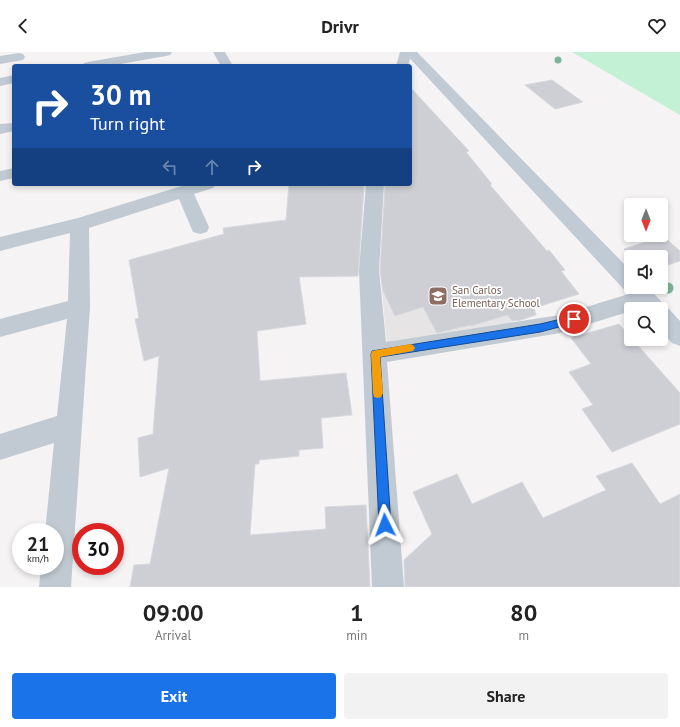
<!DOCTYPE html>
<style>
:root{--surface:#fff;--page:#f2f2f2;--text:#222;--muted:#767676;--accent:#1a73e8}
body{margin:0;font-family:"PT Sans",sans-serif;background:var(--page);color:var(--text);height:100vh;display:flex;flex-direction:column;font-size:15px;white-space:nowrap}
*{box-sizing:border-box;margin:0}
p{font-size:13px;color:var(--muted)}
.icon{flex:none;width:22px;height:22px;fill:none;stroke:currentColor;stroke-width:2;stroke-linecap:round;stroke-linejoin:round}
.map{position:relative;height:535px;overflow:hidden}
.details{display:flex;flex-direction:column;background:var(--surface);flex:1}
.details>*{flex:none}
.banner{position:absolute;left:12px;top:12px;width:400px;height:122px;border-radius:4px;box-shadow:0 2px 6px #0003;background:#1a4fa0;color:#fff;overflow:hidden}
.needle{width:26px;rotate:180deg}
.tools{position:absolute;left:624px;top:146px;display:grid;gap:8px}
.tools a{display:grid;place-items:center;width:44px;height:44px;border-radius:4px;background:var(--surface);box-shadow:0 2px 6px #0003;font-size:20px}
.speed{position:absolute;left:12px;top:471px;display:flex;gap:8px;font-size:20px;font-weight:700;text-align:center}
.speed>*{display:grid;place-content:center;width:52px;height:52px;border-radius:50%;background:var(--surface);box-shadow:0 2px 6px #0003;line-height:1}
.speed small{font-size:10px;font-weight:400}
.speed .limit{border:6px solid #d22;background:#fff;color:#111}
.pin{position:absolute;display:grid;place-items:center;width:34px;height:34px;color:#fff;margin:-17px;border:2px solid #fff;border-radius:50%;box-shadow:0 1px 4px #0007}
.me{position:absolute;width:44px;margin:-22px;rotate:357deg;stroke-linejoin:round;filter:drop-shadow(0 0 3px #0008)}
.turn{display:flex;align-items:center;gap:14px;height:84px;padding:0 12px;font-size:18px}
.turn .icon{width:52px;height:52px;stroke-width:2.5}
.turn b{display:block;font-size:28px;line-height:34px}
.lanes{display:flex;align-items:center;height:38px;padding:0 12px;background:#0003;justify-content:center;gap:20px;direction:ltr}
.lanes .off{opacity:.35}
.eta{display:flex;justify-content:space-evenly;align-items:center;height:68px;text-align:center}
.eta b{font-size:24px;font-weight:800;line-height:28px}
.action{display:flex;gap:8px;margin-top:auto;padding:8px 12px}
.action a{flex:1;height:46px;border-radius:4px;background:var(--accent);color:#fff;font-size:16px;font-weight:800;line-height:46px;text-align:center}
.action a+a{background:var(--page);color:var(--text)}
header{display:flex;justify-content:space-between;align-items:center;height:52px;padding:0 12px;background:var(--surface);font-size:18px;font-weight:800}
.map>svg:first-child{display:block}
</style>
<header><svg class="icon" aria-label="back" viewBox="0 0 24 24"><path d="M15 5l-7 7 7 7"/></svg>Drivr<svg class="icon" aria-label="heart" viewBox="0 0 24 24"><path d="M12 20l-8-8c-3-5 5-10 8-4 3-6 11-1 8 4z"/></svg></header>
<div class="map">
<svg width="680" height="535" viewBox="0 0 680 535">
<rect width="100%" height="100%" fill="#f5f3f3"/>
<path fill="#e6e4e5" d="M 456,193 L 513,272 L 387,293 L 380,217 Z"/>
<path fill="#c3f1d5" d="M 572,0 L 680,0 L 680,63 Z"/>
<path fill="#cdcfd5" stroke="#d7d9de" d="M 552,28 L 583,50 L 555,57 L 525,33 Z
M 410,35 L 469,99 L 466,100 L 492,132 L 490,133 L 547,199 L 549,198 L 565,218 L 561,219 L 579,242 L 534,256 L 536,263 L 521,268 L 512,269 L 507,263 L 471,274 L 470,273 L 437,281 L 423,255 L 395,264 L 383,239 L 380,218 L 385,134 L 410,134 Z
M 289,132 L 330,132 L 330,134 L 364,134 L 358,224 L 299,225 L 306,272 L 257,279 L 260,329 L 346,321 L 352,363 L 321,366 L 323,396 L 299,398 L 299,404 L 259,408 L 259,412 L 255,412 L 250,483 L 326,477 L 325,455 L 366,453 L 370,535 L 130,535 L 134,513 L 150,512 L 169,416 L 140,425 L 138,386 L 153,382 L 159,304 L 144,309 L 135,267 L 139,266 L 129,208 L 224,182 L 223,176 L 286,168 Z
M 663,184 L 680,199 L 680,209 L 661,215 L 661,205 L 631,205 L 624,197 Z
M 619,272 L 680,341 L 680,372 L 612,400 L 582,357 L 593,353 L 569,320 L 591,312 L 571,286 Z
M 632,411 L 660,452 L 680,442 L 680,535 L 405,535 L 404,508 L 432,482 L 413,440 L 457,422 L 472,452 L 522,430 L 543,466 L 606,438 L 596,424 Z"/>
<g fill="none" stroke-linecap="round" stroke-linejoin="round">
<path fill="#c1cad2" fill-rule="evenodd" d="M 145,0 L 172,0 L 170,3 L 166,4 L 109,14 L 82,14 L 84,11 L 88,10 Z
M 213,0 L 225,0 L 233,14 L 221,14 Z
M 400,0 L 412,0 L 408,14 L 396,14 Z
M 19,1 L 23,2 L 25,5 L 23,8 L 0,12 L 0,4 Z
M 14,23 L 14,31 L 0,34 L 0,26 Z
M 14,71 L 14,79 L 0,82 L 0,72 Z
M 14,116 L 14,126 L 0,129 L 0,119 Z
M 188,132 L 216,132 L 213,136 L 194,142 L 209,175 L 207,180 L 200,182 L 193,180 L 179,147 L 89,176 L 90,255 L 71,535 L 39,535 L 41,514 L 55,514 L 55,480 L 45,480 L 54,391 L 0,408 L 0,382 L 57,364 L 67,267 L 0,285 L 0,267 L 68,249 L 70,181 L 0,199 L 0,185 L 78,166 Z
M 366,132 L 384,132 L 379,218 L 386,290 L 560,263 L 645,237 L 652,240 L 656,246 L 652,252 L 637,257 L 631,257 L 631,259 L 560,281 L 387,310 L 404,535 L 372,535 L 359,218 Z"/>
<path fill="#c1cbd6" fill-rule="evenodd" d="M 404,0 L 417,0 L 631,219 L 631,235 L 647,235 L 663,251 L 665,255 L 669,257 L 680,269 L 680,294 L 672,291 L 661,278 L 661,257 L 642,257 Z"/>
</g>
<g fill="#7bb799">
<circle cx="558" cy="8" r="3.5"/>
<circle cx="668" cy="236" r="5.5"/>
</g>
<path fill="#1a73e8" stroke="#114b97" d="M 574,264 L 578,265 L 579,267 L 578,270 L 540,280 L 380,305 L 391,473 L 389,477 L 385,479 L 381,477 L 379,473 L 371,302 L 372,299 L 540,272 Z"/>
<path fill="#f59e0b" d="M 410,292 L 413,293 L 415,296 L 413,299 L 380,305 L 383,341 L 381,345 L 378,346 L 374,345 L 373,341 L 371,302 L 372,299 Z"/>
<defs>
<symbol id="school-square" viewBox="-11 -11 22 22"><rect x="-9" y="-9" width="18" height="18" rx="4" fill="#8d6e63" stroke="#fff"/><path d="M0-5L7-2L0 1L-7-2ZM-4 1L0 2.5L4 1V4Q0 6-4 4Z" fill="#fff"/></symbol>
</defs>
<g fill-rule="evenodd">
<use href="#school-square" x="427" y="233" width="22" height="22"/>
</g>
<g text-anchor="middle" stroke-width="3.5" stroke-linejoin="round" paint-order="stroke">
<g font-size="11" fill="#785e54" stroke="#fff" text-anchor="start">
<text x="452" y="242">San Carlos<tspan x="452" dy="13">Elementary School</tspan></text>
</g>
</g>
</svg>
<div class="tools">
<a><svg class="needle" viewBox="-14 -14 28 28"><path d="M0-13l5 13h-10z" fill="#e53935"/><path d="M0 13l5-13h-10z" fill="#767676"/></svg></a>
<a><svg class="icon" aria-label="sound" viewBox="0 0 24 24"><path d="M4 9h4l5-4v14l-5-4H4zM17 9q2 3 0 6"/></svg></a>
<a><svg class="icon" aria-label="search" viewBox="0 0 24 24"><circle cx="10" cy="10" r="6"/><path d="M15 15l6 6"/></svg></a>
</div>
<div class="speed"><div>21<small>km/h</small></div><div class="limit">30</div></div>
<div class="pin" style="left:574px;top:267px;background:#d93025"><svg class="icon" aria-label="arrive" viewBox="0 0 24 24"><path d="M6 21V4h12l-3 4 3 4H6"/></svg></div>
<svg class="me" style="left:385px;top:473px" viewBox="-20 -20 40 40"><path d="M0-17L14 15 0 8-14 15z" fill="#1a73e8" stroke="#fff" stroke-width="4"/></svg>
<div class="banner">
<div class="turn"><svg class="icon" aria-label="right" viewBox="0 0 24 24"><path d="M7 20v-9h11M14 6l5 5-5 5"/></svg><div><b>30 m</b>Turn right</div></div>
<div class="lanes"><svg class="icon off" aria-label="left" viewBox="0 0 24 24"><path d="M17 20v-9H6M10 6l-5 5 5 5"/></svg><svg class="icon off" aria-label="ahead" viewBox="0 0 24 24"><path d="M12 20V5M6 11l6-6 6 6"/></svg><svg class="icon" aria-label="right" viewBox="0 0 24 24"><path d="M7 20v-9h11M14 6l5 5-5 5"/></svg></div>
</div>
</div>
<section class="details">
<div class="eta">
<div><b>09:00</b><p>Arrival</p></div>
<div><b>1</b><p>min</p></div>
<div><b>80</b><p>m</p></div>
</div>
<div class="action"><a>Exit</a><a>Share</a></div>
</section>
